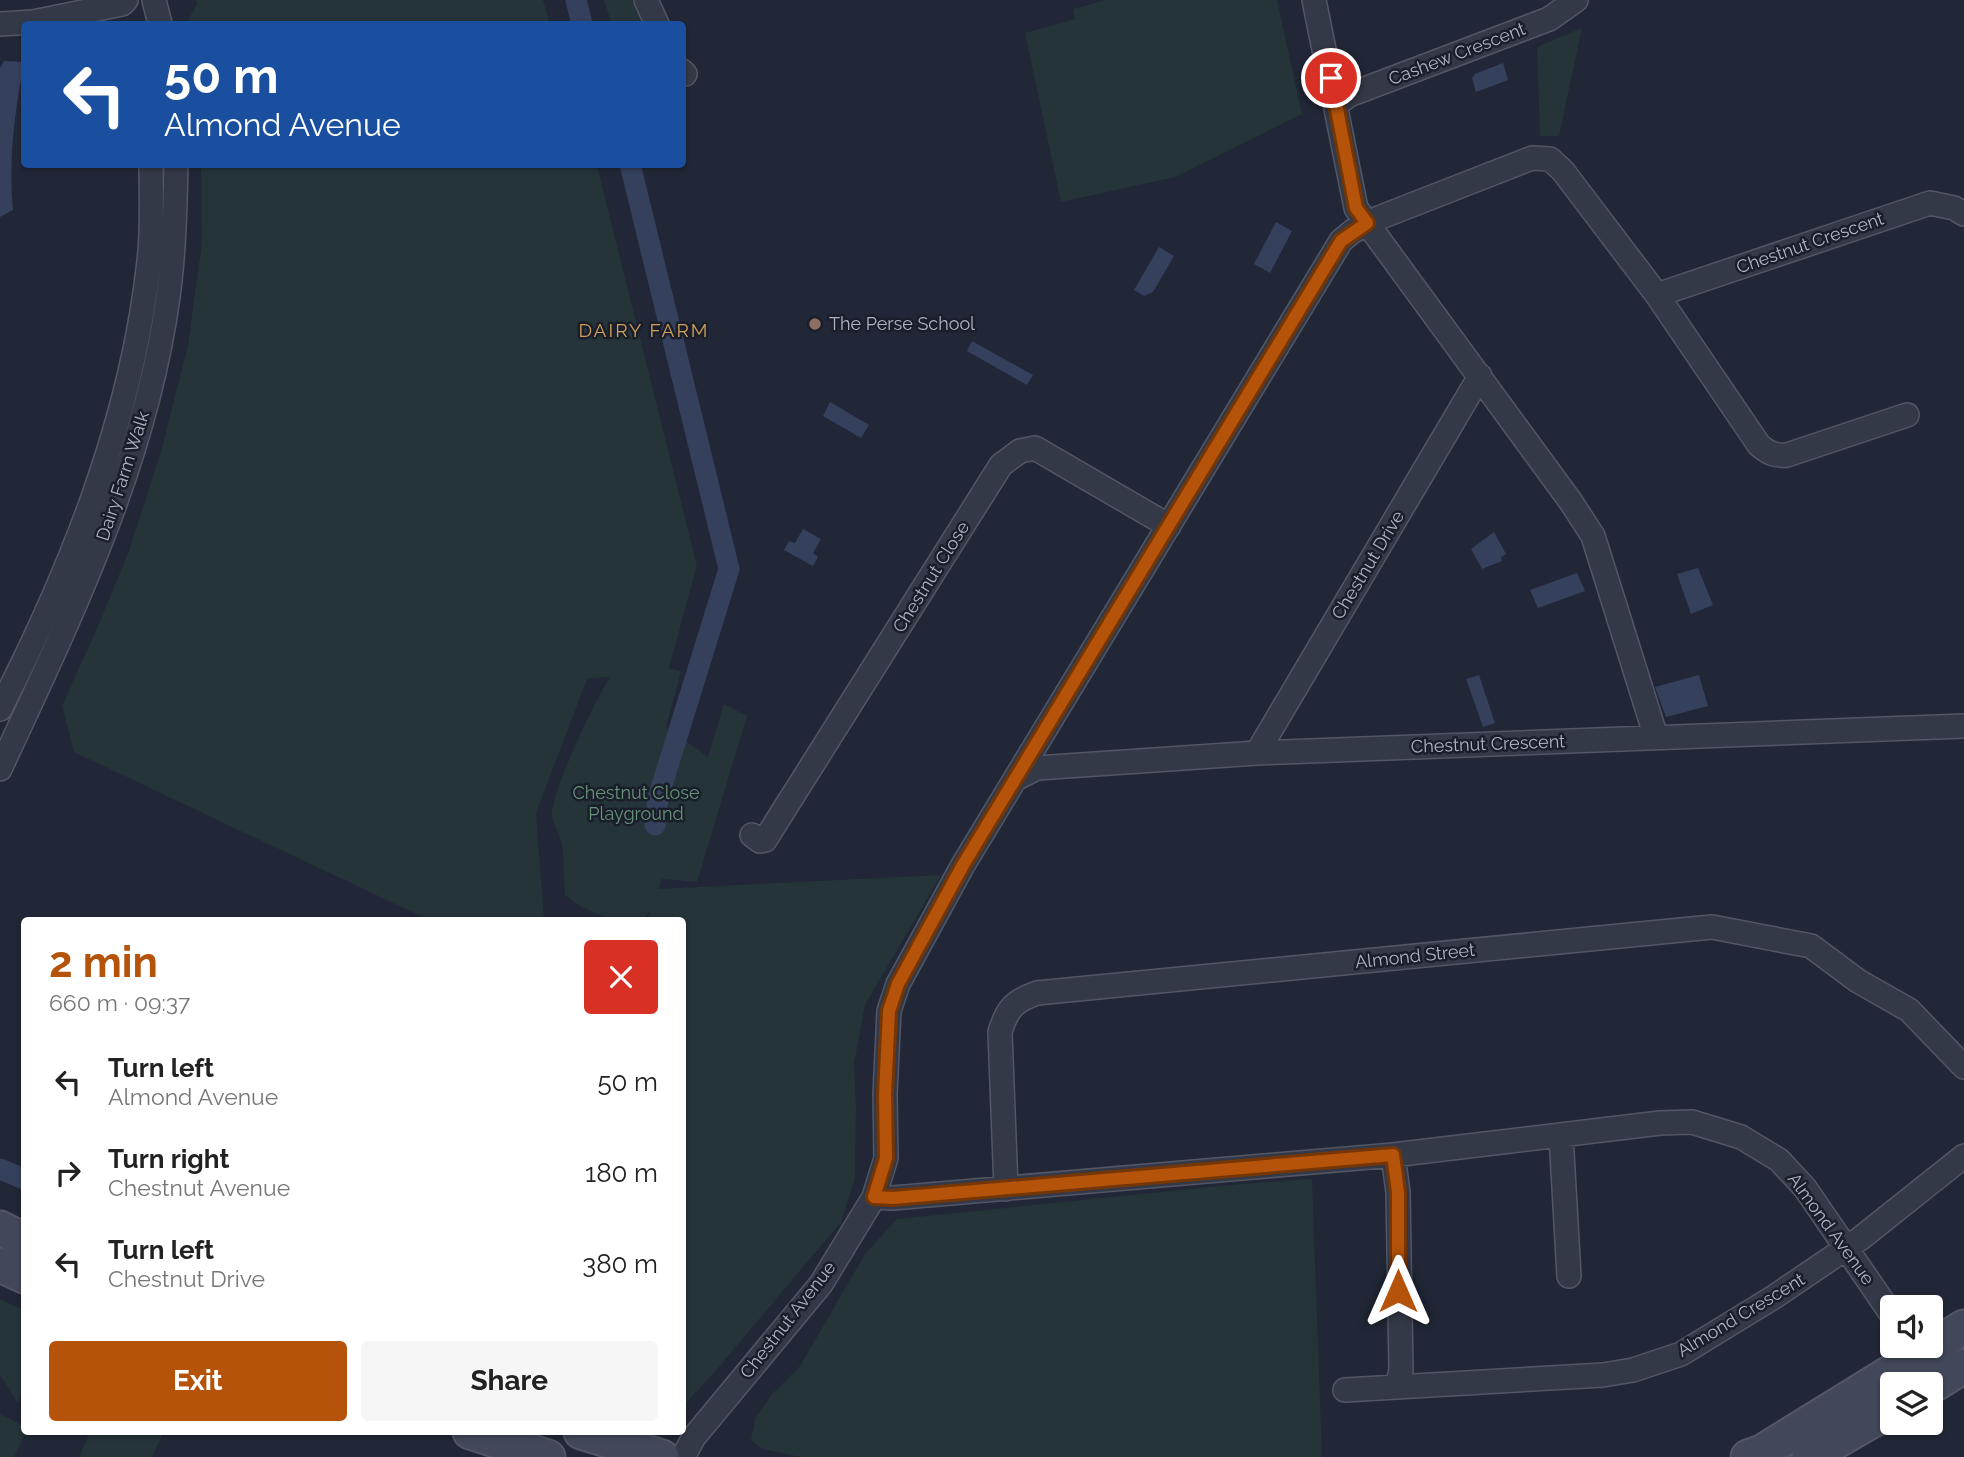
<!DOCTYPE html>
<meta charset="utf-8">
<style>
:root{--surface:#fff;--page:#f6f6f6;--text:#222;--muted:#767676;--accent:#b45309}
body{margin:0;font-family:Raleway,sans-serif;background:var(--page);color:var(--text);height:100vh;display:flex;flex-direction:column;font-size:26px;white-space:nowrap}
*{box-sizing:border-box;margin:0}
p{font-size:23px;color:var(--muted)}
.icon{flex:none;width:38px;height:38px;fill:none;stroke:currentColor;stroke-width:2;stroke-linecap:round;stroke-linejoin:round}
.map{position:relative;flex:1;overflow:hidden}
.side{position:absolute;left:21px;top:917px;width:665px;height:518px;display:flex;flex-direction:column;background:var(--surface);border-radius:7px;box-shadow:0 2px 5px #0004}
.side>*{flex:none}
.top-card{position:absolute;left:21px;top:21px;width:665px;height:147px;border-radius:7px;box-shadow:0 2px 5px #0004;background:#1a4fa0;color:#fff;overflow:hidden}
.fabs{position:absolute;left:1880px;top:1295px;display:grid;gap:14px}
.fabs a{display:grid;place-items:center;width:63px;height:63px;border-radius:7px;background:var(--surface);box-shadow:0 2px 5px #0004;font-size:35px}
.pin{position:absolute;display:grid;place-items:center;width:60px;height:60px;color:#fff;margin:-30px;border:4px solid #fff;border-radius:50%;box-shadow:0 2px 7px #0007}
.me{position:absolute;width:77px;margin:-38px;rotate:0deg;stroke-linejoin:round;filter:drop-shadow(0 0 5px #0008)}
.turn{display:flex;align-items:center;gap:24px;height:147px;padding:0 28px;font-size:32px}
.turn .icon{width:91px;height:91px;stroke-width:2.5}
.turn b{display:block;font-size:49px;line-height:60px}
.round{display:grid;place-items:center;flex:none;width:74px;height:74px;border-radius:7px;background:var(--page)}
.summary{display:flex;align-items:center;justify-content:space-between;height:119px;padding:0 28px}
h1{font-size:42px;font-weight:700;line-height:52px;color:var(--accent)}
.cta{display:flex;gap:14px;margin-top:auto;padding:14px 28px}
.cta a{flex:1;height:80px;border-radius:7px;background:var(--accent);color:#fff;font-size:28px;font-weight:700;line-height:80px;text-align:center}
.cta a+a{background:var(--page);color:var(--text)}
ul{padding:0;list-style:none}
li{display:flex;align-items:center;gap:21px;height:91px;padding:0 28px}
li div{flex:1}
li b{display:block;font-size:26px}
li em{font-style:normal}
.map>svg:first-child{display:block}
</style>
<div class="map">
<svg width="1964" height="1457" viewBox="0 0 1964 1457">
<rect width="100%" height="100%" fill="#212736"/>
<path fill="#243438" d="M 196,0 L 543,0 L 550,24 L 186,24 L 197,4 Z
M 604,0 L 632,0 L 643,24 L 612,24 Z
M 1106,0 L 1277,0 L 1302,114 L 1175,177 L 1061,202 L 1025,33 L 1075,19 L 1073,9 Z
M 1582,28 L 1559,136 L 1540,136 L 1537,47 Z
M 201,165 L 597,165 L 697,565 L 669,668 L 681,671 L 666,727 L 708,757 L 724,704 L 747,716 L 697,882 L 662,879 L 658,889 L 941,875 L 865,1005 L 854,1064 L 856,1106 L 855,1178 L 841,1222 L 713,1374 L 683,1406 L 682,920 L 647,920 L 650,909 L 645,920 L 610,920 L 578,905 L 565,895 C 563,878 565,858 561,841 C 559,832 553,824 552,816 C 549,796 597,696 610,677 L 587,679 L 536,813 L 544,920 L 429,920 L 74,752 L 62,706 L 98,626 L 129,551 L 162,448 L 188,345 L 202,242 Z
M 1312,1179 L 1322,1457 L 800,1457 L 763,1449 L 751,1440 L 755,1419 L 772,1394 L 800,1366 L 865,1254 L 897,1219 L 1240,1184 Z
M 0,1299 L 24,1310 L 24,1389 L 18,1403 L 0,1375 Z
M 0,1414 L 24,1426 L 26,1432 L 14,1457 L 0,1457 Z
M 90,1432 L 164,1432 L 152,1457 L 79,1457 Z"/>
<path fill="#35405d" d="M 4,61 L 24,62 C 15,112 8,159 13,210 L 0,217 L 0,68 Z
M 1503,63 L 1508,80 L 1476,92 L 1472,78 L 1475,74 Z
M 1276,222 L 1292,231 L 1270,273 L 1254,264 Z
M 1159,247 L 1174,256 L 1153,292 L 1144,296 L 1134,290 Z
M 972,341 L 1033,375 L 1027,385 L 967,351 Z
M 830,402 L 869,425 L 861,438 L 823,416 Z
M 803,529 L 821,539 L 813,553 L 818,557 L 813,566 L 784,550 L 789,541 L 795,543 Z
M 1494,532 L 1506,554 L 1501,557 L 1502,561 L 1482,569 L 1471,549 Z
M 1698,568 L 1713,605 L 1691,614 L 1677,574 Z
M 1577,573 L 1585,591 L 1538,608 L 1530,590 Z
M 1479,675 L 1495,723 L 1483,727 L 1466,679 Z
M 1699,675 L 1708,706 L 1666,717 L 1655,687 Z"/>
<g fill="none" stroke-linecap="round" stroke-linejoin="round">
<path stroke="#35405d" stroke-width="21" d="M 576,0 L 582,24
M 630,164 L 729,569 L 658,798 L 655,825
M 0,1169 L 24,1179"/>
<defs>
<path id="street" d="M 154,0 L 160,24
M 646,0 L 657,24
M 1314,0 L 1356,208 L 1571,502 L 1593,536 L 1656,737
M 0,24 L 33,22 L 122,4 L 126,0
M 682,71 L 685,74
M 1337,104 L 1349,95 L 1549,19 L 1576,0
M 1657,295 L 1930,203 L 1954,208 L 1964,214
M 0,709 C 72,568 132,419 149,261 C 153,229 151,196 151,164
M 1257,753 L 1480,376
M 0,769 C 71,616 145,465 168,297 C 174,253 175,209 176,164
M 1015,779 L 1037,768 L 1257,753 L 1964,726
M 752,835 L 760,841 L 765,840 L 1001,465 L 1020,451 L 1035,448 L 1169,526
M 1561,1135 L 1569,1276
M 1393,1155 L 1398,1192 L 1401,1370 L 1397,1386
M 1006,1189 L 1000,1032 C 1007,1009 1014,1001 1037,993 L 1712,927 L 1811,946 L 1858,981 L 1909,1010 L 1964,1067
M 874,1197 L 893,1198 L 1393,1155 L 1660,1123 L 1692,1122 L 1741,1137 L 1779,1160 L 1805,1188 L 1892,1315
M 1345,1390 L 1603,1375 L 1633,1370 L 1681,1354 L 1774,1297 L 1861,1238 L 1964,1156
M 683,1457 L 694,1437 L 821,1284 L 874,1197 L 886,1158 L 885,1094 L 889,1011 L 898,984 L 963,865 L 1341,241 L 1353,231 L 1381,217 L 1532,158 L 1550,159 L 1563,171 L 1657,295 L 1759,445 C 1768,453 1775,456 1787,455 L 1907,415"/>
<path id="secondary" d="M 0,1228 L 24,1240
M 0,1265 L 24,1276
M 1930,1387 L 1964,1366
M 470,1432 L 548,1457
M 581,1432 L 662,1457
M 1748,1457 L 1762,1452 L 1964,1327
M 1809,1457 L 1892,1409"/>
</defs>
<use href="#street" stroke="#525665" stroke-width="26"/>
<use href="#secondary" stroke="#525665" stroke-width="37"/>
<use href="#street" stroke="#343947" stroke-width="23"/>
<use href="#secondary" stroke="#42475a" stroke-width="33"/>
</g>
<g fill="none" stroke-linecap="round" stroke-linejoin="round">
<defs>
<path id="route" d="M 1331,78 L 1356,208 L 1367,223 L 1341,241 L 963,865 L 898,984 L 889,1011 L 885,1094 L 886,1158 L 874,1197 L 893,1198 L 1393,1155 L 1398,1192 L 1398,1291"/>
</defs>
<use href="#route" stroke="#753606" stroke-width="18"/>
<use href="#route" stroke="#b45309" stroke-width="12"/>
</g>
<circle fill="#8d6e63" stroke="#1a1e2b" stroke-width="2.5" cx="815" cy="324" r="7"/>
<g text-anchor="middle" stroke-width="5" stroke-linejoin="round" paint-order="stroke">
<g font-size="18" fill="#aeb3c4" stroke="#1a1e2b">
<text transform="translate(1457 54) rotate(-21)" y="6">Cashew Crescent</text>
<text transform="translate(1810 243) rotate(-19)" y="6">Chestnut Crescent</text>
<text transform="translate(123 476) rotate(-72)" y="6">Dairy Farm Walk</text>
<text transform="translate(1368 565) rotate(-59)" y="6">Chestnut Drive</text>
<text transform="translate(931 577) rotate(-58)" y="6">Chestnut Close</text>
<text transform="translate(1488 744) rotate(-2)" y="6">Chestnut Crescent</text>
<text transform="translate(1415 956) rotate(-6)" y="6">Almond Street</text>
<text transform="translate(1831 1229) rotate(54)" y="6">Almond Avenue</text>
<text transform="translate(1741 1315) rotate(-31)" y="6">Almond Crescent</text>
<text transform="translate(788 1320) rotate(-52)" y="6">Chestnut Avenue</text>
</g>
<g font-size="18" fill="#aeb3c4" stroke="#1a1e2b" text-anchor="start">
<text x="829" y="330">The Perse School</text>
</g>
<g font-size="18" fill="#679378" stroke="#1a1e2b">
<text x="636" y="799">Chestnut Close<tspan x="636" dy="21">Playground</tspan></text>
</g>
<g font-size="19" letter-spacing="2" fill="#cea05e" stroke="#1a1e2b">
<text x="644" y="337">DAIRY FARM</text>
</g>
</g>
</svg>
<div class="fabs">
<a><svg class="icon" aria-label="sound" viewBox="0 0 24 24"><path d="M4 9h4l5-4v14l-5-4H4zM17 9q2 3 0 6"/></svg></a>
<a><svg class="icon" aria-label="layers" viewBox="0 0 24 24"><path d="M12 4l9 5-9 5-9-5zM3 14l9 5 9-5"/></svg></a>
</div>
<div class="pin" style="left:1331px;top:78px;background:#d93025"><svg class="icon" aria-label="arrive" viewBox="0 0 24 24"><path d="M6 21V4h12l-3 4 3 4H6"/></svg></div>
<svg class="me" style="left:1398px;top:1291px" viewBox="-20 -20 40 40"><path d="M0-17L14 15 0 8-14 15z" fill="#b45309" stroke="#fff" stroke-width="4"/></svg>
<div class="top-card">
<div class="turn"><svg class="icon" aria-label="left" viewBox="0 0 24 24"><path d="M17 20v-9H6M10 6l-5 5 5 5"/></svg><div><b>50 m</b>Almond Avenue</div></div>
</div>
<section class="side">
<div class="summary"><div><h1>2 min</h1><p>660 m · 09:37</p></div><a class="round" style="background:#d93025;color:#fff"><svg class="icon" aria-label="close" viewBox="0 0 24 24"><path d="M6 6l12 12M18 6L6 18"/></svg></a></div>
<ul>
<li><svg class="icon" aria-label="left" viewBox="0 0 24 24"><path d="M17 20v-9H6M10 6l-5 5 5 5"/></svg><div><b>Turn left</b><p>Almond Avenue</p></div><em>50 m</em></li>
<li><svg class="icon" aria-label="right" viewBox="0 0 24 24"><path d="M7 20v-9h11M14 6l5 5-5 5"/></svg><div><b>Turn right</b><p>Chestnut Avenue</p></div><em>180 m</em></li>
<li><svg class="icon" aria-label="left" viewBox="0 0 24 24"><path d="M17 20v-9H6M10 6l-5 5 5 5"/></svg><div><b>Turn left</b><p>Chestnut Drive</p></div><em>380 m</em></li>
</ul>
<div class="cta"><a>Exit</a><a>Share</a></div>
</section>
</div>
